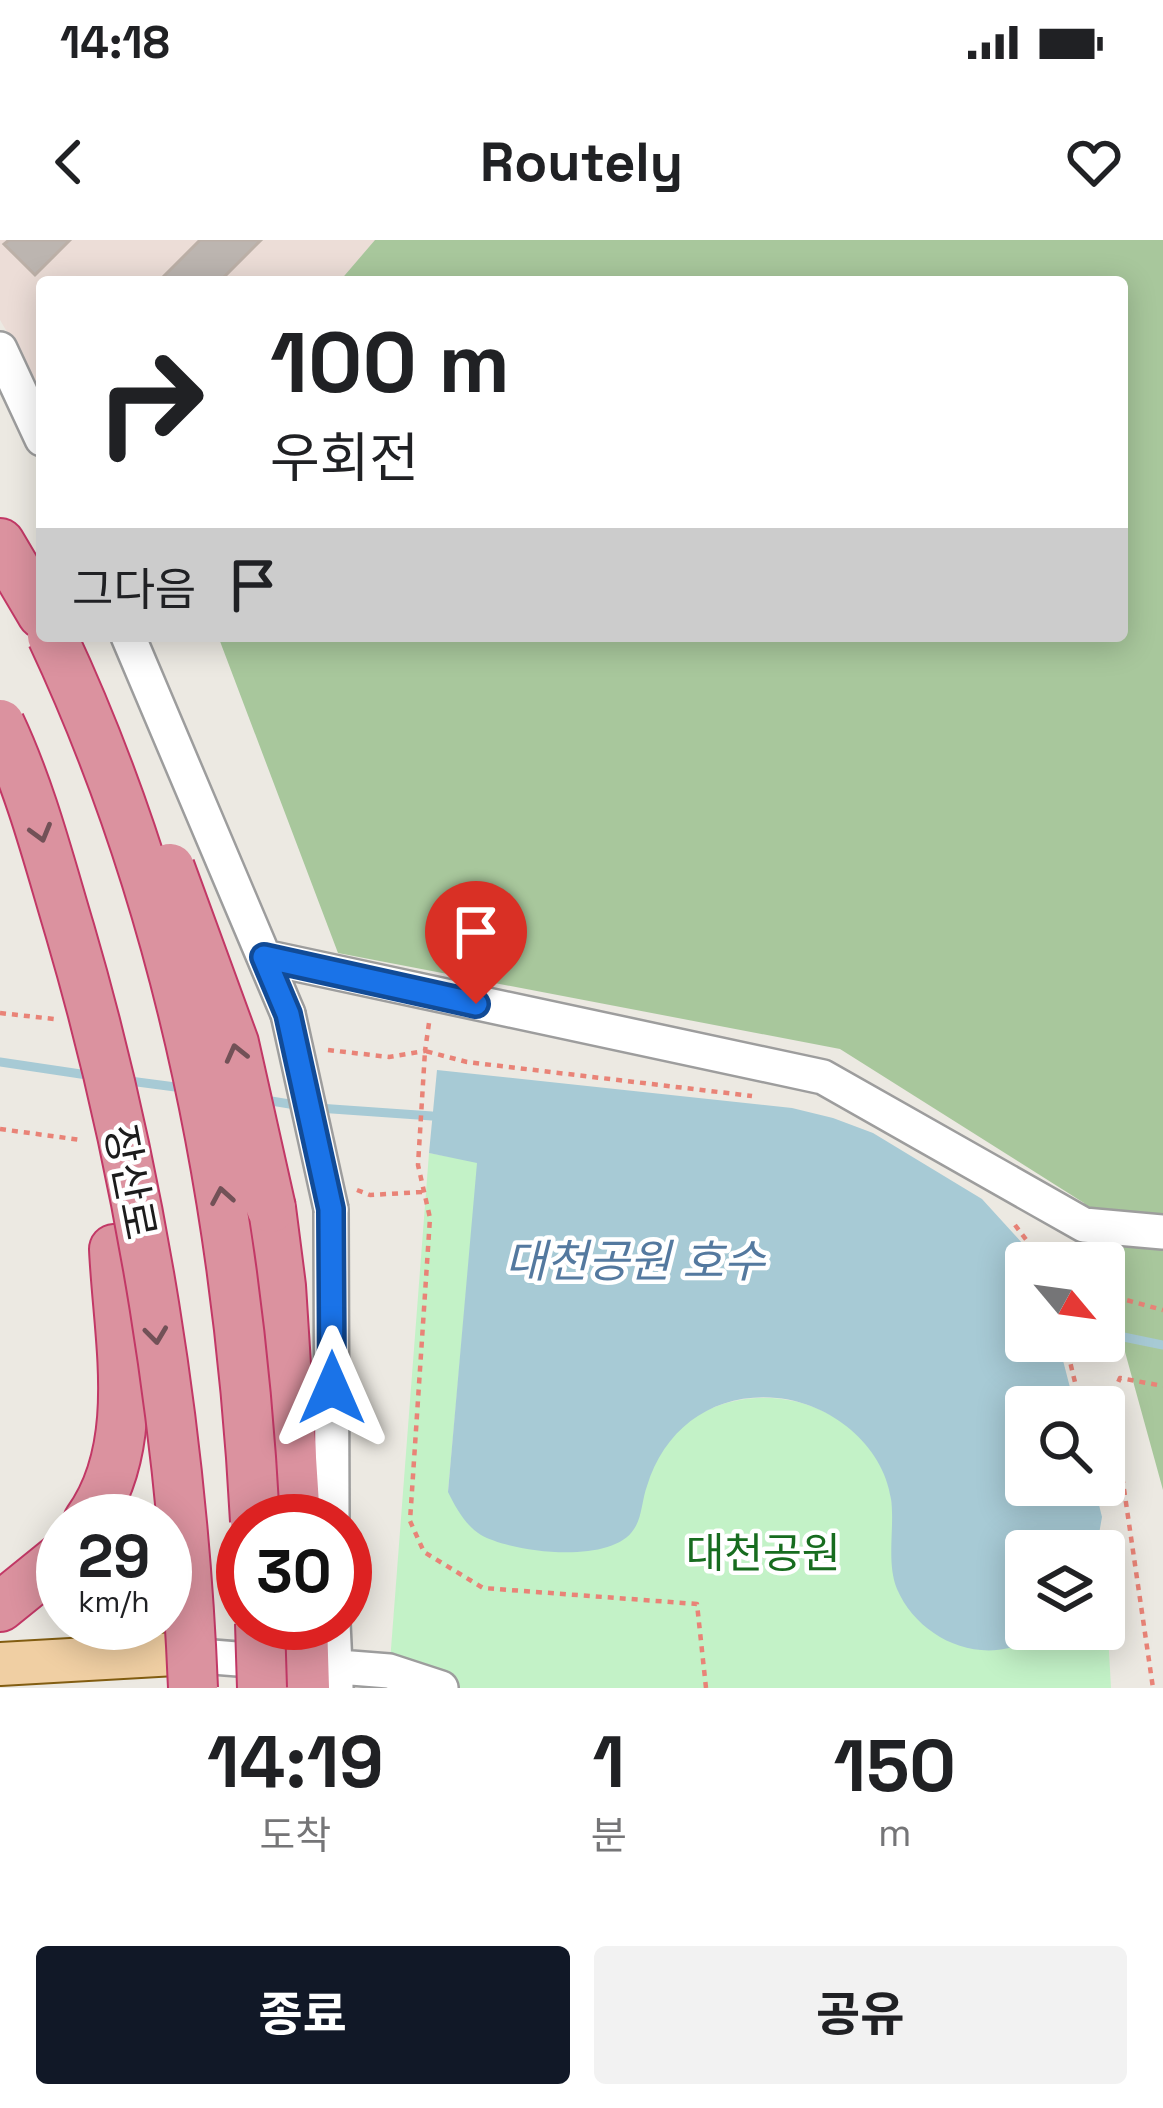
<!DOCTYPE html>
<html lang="ko">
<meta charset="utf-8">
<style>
:root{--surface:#fff;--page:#f2f2f2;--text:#202124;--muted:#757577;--accent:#111827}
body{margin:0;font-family:"Space Grotesk","Noto Sans KR",sans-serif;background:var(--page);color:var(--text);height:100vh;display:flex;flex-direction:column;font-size:45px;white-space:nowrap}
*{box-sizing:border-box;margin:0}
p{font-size:39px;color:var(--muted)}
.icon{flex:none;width:66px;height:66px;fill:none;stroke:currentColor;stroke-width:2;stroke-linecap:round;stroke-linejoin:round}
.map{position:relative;height:1448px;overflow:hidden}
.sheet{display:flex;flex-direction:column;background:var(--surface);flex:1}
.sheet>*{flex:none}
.top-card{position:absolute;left:36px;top:36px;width:1092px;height:366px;border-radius:12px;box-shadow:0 6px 30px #0003;background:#fff;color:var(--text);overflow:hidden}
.needle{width:78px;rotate:119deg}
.tools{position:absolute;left:1005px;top:1002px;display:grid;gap:24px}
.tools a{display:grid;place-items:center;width:120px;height:120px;border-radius:12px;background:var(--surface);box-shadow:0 6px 30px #0003;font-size:60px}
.speed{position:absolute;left:36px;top:1254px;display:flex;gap:24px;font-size:60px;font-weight:700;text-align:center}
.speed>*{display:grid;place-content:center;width:156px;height:156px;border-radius:50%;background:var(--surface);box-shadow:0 6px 30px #0003;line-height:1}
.speed small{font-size:30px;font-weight:400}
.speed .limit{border:18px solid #d22;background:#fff;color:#111}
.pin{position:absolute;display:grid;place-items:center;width:102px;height:102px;color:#fff;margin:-123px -51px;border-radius:50% 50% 50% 0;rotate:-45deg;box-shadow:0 0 12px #0007}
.pin .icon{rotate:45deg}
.me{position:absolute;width:132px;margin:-66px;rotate:0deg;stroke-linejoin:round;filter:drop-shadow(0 0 9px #0008)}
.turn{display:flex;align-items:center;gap:42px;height:252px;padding:0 36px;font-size:54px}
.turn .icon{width:156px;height:156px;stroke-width:2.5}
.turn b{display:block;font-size:84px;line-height:102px}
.then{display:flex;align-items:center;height:114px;padding:0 36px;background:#0003;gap:24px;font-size:45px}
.eta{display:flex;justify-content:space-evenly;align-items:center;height:204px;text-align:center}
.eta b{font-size:72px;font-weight:700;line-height:84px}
.primary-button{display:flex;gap:24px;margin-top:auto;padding:24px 36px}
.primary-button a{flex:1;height:138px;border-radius:12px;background:var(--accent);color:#fff;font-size:48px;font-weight:700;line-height:138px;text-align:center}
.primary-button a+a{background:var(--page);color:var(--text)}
.status{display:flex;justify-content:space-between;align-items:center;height:84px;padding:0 60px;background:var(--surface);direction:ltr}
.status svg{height:33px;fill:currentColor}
header{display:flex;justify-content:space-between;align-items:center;height:156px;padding:0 36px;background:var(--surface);font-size:54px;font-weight:700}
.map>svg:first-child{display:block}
</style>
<div class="status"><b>14:18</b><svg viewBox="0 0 49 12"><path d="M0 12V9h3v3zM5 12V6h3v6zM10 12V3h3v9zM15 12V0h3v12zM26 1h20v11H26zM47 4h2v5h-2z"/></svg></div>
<header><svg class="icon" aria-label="back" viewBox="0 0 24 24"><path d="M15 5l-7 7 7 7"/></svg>Routely<svg class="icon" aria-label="heart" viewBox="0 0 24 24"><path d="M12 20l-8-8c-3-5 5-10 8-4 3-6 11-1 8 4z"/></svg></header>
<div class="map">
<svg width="1163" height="1448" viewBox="0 0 1163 1448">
<rect width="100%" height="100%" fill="#ece9e2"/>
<path fill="#ecddd7" d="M 0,0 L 1163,0 L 1122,42 L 42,42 L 42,151 L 0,80 Z"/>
<path fill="#a8c79c" d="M 375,0 L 1163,0 L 1163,1250 L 1084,963 L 840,809 L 338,713 L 218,396 L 1122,396 L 1122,42 L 339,42 Z"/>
<path fill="#c3f2c7" d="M 429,913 L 478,922 L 448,1252 L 647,1243 C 653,1229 657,1212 667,1201 C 722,1136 831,1146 877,1218 C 899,1252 893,1306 896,1346 L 1010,1408 L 1039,1389 L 1104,1389 L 1104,1321 L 1111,1448 L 388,1448 Z"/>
<path fill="#a7cad5" d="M 437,830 L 792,868 L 833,878 L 873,893 L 982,959 L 1033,1015 L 1036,1023 L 1026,1023 L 1026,1101 L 1058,1101 L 1075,1167 L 1026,1167 L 1026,1245 L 1094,1245 L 1102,1277 L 1096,1311 L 1026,1311 L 1026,1389 L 1039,1389 C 1030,1395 1019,1406 1009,1408 C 963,1419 915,1391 897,1349 C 886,1323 895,1286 891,1259 C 883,1204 830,1163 777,1158 C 715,1152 665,1187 647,1246 C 642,1259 642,1278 634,1289 C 612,1325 513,1313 481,1295 C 465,1285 456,1268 448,1252 L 477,923 L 429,913 Z"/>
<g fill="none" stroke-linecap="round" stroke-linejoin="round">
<path stroke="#a7cad5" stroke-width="9" d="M 0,822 L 94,836
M 122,840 L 183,848
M 265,860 L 302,866
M 318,868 L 432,876
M 1104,1093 L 1163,1105"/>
</g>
<path fill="#bcb5b0" stroke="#bcb0a7" stroke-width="3" d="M 9,0 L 70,0 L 35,35 L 4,4 Z
M 200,0 L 261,0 L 219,42 L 158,42 Z"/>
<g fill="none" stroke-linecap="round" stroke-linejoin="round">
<defs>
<path id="minor" d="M 0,109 L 42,199
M 128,396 L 288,774
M 264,717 L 823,837 L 1084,985 L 1163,992
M 331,969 L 332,1281
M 333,1383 L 336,1447
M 175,1414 L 389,1431 L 441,1448"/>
<path id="major" d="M 0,1424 L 175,1414"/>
<path id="highway" d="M 0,303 L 42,374
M 271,968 L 281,1046 L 296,1281
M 88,1281 C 143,1205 118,1097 114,1009
M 0,1367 L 63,1316
M 303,1383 L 305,1448"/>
</defs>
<use href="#minor" stroke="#9d9d9d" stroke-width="38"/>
<use href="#major" stroke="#825d11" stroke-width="46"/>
<use href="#highway" stroke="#c23866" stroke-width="52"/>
<path stroke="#e98377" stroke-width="4.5" stroke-dasharray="6 6" stroke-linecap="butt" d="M 0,773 L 54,779
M 328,810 L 389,817 L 425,811 L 429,783
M 0,889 L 81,900
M 357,950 L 370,955 L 422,952
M 1015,985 L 1044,1023
M 1104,1054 L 1163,1070
M 1065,1101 L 1081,1167
M 1104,1175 L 1120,1138 L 1163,1146
M 1104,1181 L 1118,1208 L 1153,1448
M 706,1448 L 697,1364 L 483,1348 L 424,1312 L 410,1281 L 430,978 L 418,925 L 425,811 L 467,822 L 752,856"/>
<use href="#minor" stroke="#fff" stroke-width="33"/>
<use href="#major" stroke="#f0cfa3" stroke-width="42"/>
<use href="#highway" stroke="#db929f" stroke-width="48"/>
<defs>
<path id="minor-bridge" d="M 288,774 L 331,969"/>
<path id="highway-bridge" d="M 52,396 C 181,671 239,980 255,1281
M 0,484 C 31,550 49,621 70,691 C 141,933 183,1197 193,1448
M 170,628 L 234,803 L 271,968
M 260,1383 L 262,1448"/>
</defs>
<use href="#minor-bridge" stroke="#9d9d9d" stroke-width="38" stroke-linecap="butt"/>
<use href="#highway-bridge" stroke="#c23866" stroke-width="52" stroke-linecap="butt"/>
<use href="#minor-bridge" stroke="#fff" stroke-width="33"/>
<use href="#highway-bridge" stroke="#db929f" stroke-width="48"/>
</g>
<defs><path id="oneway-chevron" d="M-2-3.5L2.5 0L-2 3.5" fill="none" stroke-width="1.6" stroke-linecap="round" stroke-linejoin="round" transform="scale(3)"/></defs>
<g stroke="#725157">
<use href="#oneway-chevron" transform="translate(41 593) rotate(74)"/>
<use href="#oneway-chevron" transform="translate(236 813) rotate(-104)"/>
<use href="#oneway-chevron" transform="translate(222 956) rotate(-100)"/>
<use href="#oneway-chevron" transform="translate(156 1095) rotate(83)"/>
</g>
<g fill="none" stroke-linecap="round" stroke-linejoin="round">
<defs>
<path id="route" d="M 332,1148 L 331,969 L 288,774 L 264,717 L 476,764"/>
</defs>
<use href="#route" stroke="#114b97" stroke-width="30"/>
<use href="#route" stroke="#1a73e8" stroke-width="21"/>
</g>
<g text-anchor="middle" stroke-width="9" stroke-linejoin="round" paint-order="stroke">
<g font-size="42" fill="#1c1c1c" stroke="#fff">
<text transform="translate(131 942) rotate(79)" y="15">장산로</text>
</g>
<g font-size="42" fill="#176c1f" stroke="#fff">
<text x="763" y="1328">대천공원</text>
</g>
<g font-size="45" font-style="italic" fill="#54799f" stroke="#fff">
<text x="635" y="1037">대천공원 호수</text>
</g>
</g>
</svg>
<div class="tools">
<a><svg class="needle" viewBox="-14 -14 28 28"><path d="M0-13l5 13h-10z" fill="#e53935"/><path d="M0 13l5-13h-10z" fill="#757577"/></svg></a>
<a><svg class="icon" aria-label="search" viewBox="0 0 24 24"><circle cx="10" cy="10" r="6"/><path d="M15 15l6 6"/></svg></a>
<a><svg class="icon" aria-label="layers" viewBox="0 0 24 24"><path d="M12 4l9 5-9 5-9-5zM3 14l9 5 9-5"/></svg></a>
</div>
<div class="speed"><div>29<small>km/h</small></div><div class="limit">30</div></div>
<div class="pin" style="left:476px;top:764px;background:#d93025"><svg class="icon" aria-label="arrive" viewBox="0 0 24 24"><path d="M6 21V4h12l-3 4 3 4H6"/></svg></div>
<svg class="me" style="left:332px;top:1148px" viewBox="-20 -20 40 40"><path d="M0-17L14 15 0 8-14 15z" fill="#1a73e8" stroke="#fff" stroke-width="4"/></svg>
<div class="top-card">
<div class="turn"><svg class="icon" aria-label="right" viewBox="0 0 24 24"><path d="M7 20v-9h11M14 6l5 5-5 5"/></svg><div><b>100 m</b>우회전</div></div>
<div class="then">그다음<svg class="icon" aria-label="arrive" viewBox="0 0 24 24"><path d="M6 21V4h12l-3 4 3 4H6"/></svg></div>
</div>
</div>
<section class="sheet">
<div class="eta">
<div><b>14:19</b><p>도착</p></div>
<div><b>1</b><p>분</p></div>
<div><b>150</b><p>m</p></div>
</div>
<div class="primary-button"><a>종료</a><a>공유</a></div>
</section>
